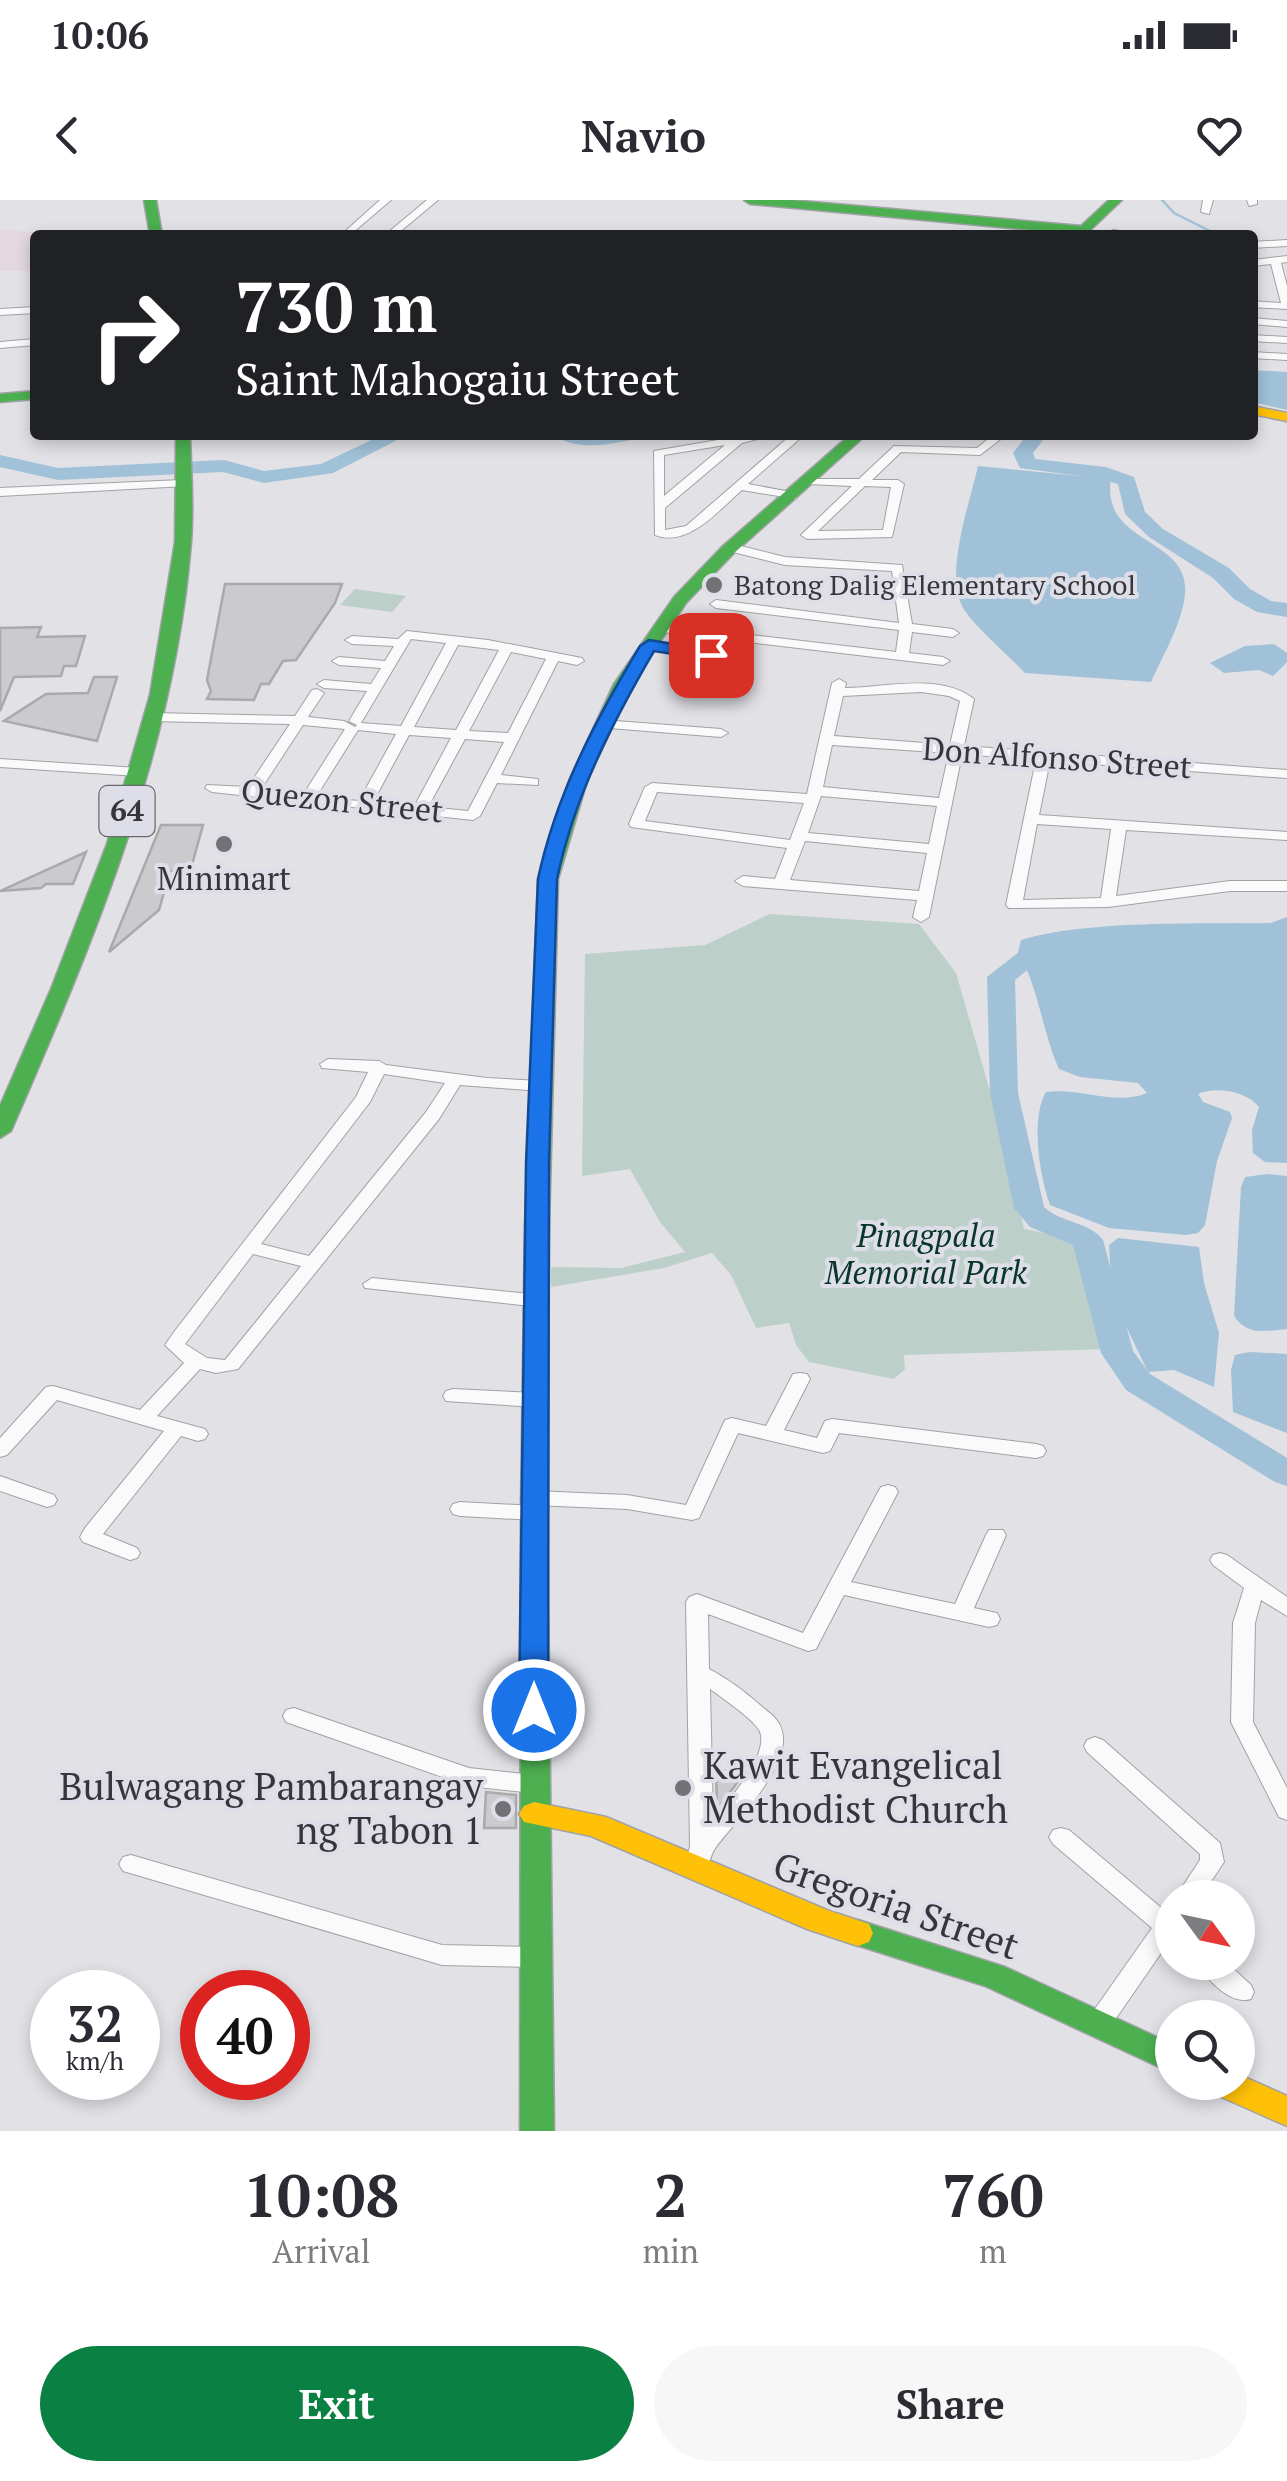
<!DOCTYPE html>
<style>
:root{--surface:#fff;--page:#f7f7f7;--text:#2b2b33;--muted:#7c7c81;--accent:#0b8043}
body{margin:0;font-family:"PT Serif",serif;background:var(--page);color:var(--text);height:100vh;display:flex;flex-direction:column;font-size:38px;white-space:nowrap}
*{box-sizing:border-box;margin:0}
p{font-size:32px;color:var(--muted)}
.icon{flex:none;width:55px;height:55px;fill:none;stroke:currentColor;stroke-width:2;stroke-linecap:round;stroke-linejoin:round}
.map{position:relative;height:1931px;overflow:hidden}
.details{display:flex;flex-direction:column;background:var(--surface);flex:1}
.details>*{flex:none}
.hud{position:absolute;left:30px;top:30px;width:1228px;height:210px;border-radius:10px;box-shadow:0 5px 15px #0003;background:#202124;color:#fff;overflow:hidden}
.needle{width:65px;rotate:123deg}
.buttons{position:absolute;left:1155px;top:1680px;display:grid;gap:20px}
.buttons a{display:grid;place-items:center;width:100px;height:100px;border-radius:50%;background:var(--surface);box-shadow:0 5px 15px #0003;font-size:50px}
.speed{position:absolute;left:30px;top:1770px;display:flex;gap:20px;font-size:50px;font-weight:700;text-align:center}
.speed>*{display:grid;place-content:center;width:130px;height:130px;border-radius:50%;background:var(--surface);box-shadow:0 5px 15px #0003;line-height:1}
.speed small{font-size:25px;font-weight:400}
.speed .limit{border:15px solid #d22;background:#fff;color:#111}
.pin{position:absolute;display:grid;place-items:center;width:85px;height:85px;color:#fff;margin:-42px;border-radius:20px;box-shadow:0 5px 15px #0006}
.me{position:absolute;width:110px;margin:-55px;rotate:0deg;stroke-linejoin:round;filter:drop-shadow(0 0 8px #0008)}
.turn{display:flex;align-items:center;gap:35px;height:210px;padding:0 40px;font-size:45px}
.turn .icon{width:130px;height:130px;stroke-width:2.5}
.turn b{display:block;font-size:70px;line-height:85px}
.eta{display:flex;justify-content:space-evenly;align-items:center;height:170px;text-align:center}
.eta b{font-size:60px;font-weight:700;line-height:70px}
.button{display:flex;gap:20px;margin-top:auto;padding:20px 40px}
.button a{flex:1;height:115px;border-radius:60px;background:var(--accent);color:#fff;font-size:40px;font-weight:700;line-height:115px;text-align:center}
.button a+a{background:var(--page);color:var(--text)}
.status{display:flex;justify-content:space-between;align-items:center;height:70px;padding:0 50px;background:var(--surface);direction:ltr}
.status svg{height:28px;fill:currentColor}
header{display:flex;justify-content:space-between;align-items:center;height:130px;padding:0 40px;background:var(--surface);font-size:45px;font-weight:700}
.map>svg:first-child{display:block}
</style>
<div class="status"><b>10:06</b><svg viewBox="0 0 49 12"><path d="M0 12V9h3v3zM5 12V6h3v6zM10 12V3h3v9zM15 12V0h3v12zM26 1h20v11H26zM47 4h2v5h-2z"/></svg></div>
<header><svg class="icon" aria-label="back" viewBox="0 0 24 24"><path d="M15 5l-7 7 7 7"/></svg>Navio<svg class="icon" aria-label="heart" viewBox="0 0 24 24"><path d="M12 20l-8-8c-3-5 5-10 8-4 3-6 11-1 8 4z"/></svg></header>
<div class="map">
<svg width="1287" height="1931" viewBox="0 0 1287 1931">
<rect width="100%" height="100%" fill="#e1e1e6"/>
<path fill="#e3d7e0" d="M 0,30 L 89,35 L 35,35 L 35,71 L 0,71 Z"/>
<path fill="#bcd0c9" d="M 355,389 L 406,396 L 392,412 L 340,405 Z
M 770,714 L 919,724 L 956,773 L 1006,947 L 1024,1029 L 1080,1040 L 1109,1149 L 904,1155 L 905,1169 L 894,1179 L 809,1162 L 796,1145 L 789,1123 L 756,1128 L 731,1075 L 712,1053 L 664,1068 L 551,1087 L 551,1067 L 621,1068 L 685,1052 L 660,1022 L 630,969 L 582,976 L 585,754 L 705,745 Z"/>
<path fill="#a0c1d7" d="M 1252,170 L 1287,172 L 1287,210 L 1253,202 Z
M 978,266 L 1111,279 C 1100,345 1191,337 1185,394 C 1182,424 1163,455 1151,482 L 1025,473 C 1006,453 981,433 965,411 C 942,378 970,303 978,266 Z
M 1274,444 L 1287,453 L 1287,462 L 1273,476 L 1259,470 L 1224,473 L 1210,463 L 1245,446 Z
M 1287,717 L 1287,963 L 1265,962 L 1253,953 L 1252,930 L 1259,907 C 1247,891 1215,886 1198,894 L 1203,902 L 1230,912 L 1232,918 L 1217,961 L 1205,1025 L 1198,1033 L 1186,1035 L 1109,1028 L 1050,1005 C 1040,977 1030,919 1046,892 C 1078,887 1117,906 1147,893 L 1138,883 L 1080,877 L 1059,869 C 1042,831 1039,788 1018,752 L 1021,740 C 1086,720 1201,724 1271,723 Z
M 1268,974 L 1287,976 L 1287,1129 C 1266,1131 1247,1136 1234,1116 L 1241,987 L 1245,977 Z
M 1118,1038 L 1199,1047 L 1204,1083 L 1219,1133 L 1214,1187 L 1174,1170 L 1148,1172 L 1112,1097 L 1109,1045 Z
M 1249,1152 L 1287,1154 L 1287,1233 L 1233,1212 L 1231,1170 L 1235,1155 Z"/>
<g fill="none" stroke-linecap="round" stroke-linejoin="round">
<path stroke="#a0c1d7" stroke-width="2.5" d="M 1162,0 L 1174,13 L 1218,35"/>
<path fill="#a0c1d7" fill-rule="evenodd" d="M 382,235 L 407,235 L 333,273 L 264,283 L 223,272 L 58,280 L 0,267 L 0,255 L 58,268 L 224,260 L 264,271 L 321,264 Z
M 554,235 L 638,235 L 635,239 C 611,245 574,251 554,235 Z
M 1027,235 L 1047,235 L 1033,253 L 1035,259 L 1106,267 L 1134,277 L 1145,312 L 1163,329 L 1229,368 L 1250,389 L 1271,401 L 1287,403 L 1287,417 L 1257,412 L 1234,399 L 1213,378 L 1149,337 L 1125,314 L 1118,284 L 1102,279 L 1020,268 L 1013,253 Z
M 1034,746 L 1047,754 L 1015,780 L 1018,893 L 1044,1007 C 1061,1023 1090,1022 1103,1040 L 1133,1151 L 1150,1174 L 1287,1258 L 1287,1286 L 1275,1282 L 1126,1190 L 1101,1153 L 1073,1045 L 1030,1027 L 1014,1008 L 990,893 L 987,777 L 1024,748 Z"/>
</g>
<path fill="#cbcacd" stroke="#aba9ac" stroke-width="2.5" d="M 225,384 L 342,384 L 335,403 L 296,460 L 283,461 L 269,484 L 261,484 L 254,500 L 207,499 L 211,491 L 207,480 Z
M 41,427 L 37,437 L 85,436 L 76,466 L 64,466 L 61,476 L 14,477 L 0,511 L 0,428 Z
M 94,477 L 117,477 L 97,541 L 4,521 L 46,494 L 88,493 Z
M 161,625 L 203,625 L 190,672 L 170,671 L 159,710 L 109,752 Z
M 86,652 L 73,684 L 46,684 L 41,688 L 0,691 Z
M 746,1570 L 734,1587 L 717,1609 L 716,1571 Z
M 486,1592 L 516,1595 L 516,1628 L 484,1628 Z"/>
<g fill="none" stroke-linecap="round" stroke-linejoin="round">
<defs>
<path id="street" d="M 380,0 L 391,0 L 350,35 L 341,35 Z
M 427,0 L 438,0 L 396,35 L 385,35 Z
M 1203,0 L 1213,0 L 1209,14 L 1201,12 Z
M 1247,0 L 1257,0 L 1257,4 L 1249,6 Z
M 1114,30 L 1135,35 L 1111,35 L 1111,31 Z
M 1287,40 L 1287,46 L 1252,48 L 1252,42 Z
M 1287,56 L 1287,62 L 1281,63 L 1287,86 L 1287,109 L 1252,107 L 1252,101 L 1281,103 L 1271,64 L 1252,66 L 1252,60 Z
M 35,107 L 35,113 L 0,115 L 0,109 Z
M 1252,118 L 1287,121 L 1287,127 L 1252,124 Z
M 1252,135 L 1287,137 L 1287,143 L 1252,141 Z
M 35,139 L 35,145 L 0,148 L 0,142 Z
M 1252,152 L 1287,154 L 1287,160 L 1252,158 Z
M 747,235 L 774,235 L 742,243 L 665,308 L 665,330 L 686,326 L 791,235 L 804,235 L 748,284 L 796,293 L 796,299 L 742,290 C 719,310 688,348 655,335 L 654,251 ZM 725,245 L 664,296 L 664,255 Z
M 993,235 L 1006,235 L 980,255 L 901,252 L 872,280 L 898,280 L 904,284 L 892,337 L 807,339 L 801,335 L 852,286 L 808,284 L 802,281 L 804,279 L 859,279 L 894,246 L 977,248 ZM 865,286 L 891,287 L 883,330 L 818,331 Z
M 182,280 L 186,282 L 186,286 L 0,296 L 0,288 Z
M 733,344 L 785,357 L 902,365 L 912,424 L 953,429 L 959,433 L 953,437 L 912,432 L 909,453 L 943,457 L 950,461 L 943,465 L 654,431 L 653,428 L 659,424 L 896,452 L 899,430 L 716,408 L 710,404 L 716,400 L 899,423 L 892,371 L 785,365 L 729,351 L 727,348 Z
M 407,431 L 488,440 L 582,458 L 584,461 L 577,465 L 558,461 L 501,575 L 538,579 L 538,585 L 497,583 L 480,616 L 473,620 L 212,592 L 205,588 L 207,585 L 248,587 L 290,524 L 151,521 L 144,517 L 151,513 L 295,516 L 312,490 L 317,489 L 324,493 L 308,517 L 344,521 L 355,527 L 357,525 L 349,521 L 367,491 L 324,488 L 317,484 L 324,480 L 371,484 L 381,468 L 339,465 L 332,461 L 339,457 L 385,461 L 394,446 L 352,444 L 345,440 L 352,436 L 398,439 ZM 411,439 L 446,443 L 401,526 L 361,523 ZM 458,445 L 499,450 L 456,530 L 414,527 ZM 511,452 L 546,459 L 508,533 L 469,531 ZM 303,525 L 345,529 L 303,595 L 261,589 ZM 358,530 L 396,534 L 359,601 L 316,597 ZM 409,535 L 451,538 L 415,605 L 373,602 ZM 465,539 L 504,542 L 468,611 L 428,607 Z
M 649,442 L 742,456 L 749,460 L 742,464 L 644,449 L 642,446 Z
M 839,479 L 846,483 L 845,488 C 885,488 939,472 974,499 L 964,546 L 1287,570 L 1287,578 L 1050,561 L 1039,615 L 1287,632 L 1287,640 L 1126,630 L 1116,696 L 1230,681 L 1287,681 L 1287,691 L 1230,691 L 1108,707 L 1009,708 L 1006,705 L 1036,560 L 962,554 L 929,717 L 921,722 L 913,717 L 917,700 L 743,686 L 735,681 L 743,676 L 775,679 L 787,648 L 631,627 L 629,624 L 645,587 L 652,583 L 807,594 L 832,483 ZM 921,492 L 949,496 L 960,501 L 950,545 L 834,536 L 843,496 ZM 832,545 L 949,553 L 939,598 L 823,587 ZM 657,592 L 804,603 L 790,640 L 645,621 ZM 821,596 L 937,606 L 929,644 L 808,633 ZM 1037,624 L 1111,629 L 1101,698 L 1023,700 ZM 805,641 L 927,653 L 919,691 L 790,680 Z
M 602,520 L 721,529 L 728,533 L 721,537 L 597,527 L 597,521 Z
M 0,559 L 138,568 L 145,572 L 138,576 L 0,567 Z
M 328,859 L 379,861 L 386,865 L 487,878 L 540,881 L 548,886 L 540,891 L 460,885 L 439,919 L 238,1169 L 216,1173 L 200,1169 L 157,1216 L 205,1229 L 208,1234 L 205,1239 L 198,1241 L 181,1236 L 103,1334 L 137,1348 L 140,1353 L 137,1358 L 130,1360 L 83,1342 L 80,1337 L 85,1328 L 164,1231 L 57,1200 L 7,1255 L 0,1257 L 0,1238 L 46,1187 L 53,1186 L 140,1210 L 184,1163 L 165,1145 L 174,1132 L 356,897 L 368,872 L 322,868 L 320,864 ZM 384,874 L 445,883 L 426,912 L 309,1056 L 261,1044 L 370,902 ZM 253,1054 L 301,1066 L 225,1160 L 207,1158 L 185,1144 Z
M 372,1078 L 539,1095 L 548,1101 L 539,1107 L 365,1088 L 363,1084 Z
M 800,1173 L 807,1174 L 810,1179 L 784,1230 L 817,1238 L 825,1221 L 832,1219 L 1036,1244 L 1043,1246 L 1046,1251 L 1043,1256 L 1036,1258 L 839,1233 L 830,1251 L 823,1253 L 738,1233 L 699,1318 L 692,1320 L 627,1309 L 534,1305 L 527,1303 L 524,1298 L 527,1293 L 534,1291 L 627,1295 L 686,1305 L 725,1220 L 732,1218 L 766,1226 L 793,1174 Z
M 453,1189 L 536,1193 L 543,1195 L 546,1200 L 543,1205 L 536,1207 L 446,1201 L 443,1196 L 446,1191 Z
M 0,1276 L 54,1295 L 57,1300 L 54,1305 L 47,1307 L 0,1291 Z
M 888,1285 L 895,1287 L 898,1292 L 851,1382 L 955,1404 L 986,1335 L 989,1330 L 1003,1330 L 1006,1335 L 974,1408 L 997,1413 L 1000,1419 L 997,1425 L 989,1427 L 844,1395 L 816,1449 L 808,1451 L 708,1414 L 709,1469 C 728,1479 744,1491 760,1505 C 768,1512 778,1518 781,1528 C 795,1564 735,1621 716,1647 C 710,1655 709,1666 704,1676 L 696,1678 L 688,1676 L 684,1669 L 690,1646 L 686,1402 L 689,1397 L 697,1394 L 803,1433 L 878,1292 L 881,1287 ZM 710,1489 C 722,1498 752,1518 759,1530 C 772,1552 727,1603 713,1619 Z
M 460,1302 L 536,1306 L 543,1308 L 546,1313 L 543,1318 L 536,1320 L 460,1316 L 453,1314 L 450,1309 L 453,1304 Z
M 1220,1353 L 1227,1355 L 1287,1397 L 1287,1416 L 1261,1400 L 1255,1423 L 1253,1522 L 1287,1588 L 1287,1620 L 1279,1617 L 1231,1522 L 1233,1423 L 1244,1388 L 1213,1365 L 1210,1360 L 1213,1355 Z
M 294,1508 L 469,1568 L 534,1575 L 542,1578 L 545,1584 L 542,1590 L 534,1593 L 468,1586 L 286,1522 L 283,1516 L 286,1510 Z
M 1095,1537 L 1103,1540 L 1220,1643 L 1224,1662 L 1200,1698 L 1175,1698 L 1200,1660 L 1200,1654 L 1087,1552 L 1084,1546 L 1087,1540 Z
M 1061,1628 L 1069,1630 L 1165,1711 L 1172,1708 L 1172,1741 L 1170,1740 L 1108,1830 L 1099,1834 L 1090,1830 L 1087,1823 L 1090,1816 L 1152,1728 L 1053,1644 L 1049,1637 L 1053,1630 Z
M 131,1655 L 442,1745 L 537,1747 L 546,1750 L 549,1757 L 546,1764 L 537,1767 L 442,1765 L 123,1671 L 119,1664 L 123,1657 Z
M 1197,1762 L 1226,1762 L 1251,1785 L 1254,1792 L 1251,1799 C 1231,1806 1206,1779 1197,1762 Z"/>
<path id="fast" d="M 144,0 L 156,0 L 162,35 L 150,35 Z
M 744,0 L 790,0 L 1081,26 L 1109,0 L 1122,0 L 1085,35 L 750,4 Z
M 35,191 L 35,199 L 0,202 L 0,194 Z
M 176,235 L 190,235 C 191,270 194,307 191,342 C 175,549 93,743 11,931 L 0,938 L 0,906 L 51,789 L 107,644 L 150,495 L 175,342 Z
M 850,235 L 866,235 L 734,353 L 686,403 L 632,484 L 587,581 L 558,679 L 549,1026 L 537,1033 L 529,1031 L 525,1026 L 538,679 L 569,581 L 614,484 L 674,397 L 722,347 Z
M 534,1300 L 543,1302 L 547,1309 L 554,1931 L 520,1931 L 521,1309 L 525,1302 Z
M 858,1720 L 1005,1767 L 1172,1844 L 1172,1873 L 985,1786 L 847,1742 L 843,1733 L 847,1724 Z"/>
<path id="slow" d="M 1252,206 L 1287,213 L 1287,221 L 1252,214 Z
M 534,1602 L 606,1617 L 827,1710 L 869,1724 L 873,1733 L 869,1742 L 858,1746 L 807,1729 L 591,1636 L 524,1622 L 519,1614 L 524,1606 Z
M 1238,1874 L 1287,1896 L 1287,1926 L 1210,1892 L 1206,1882 L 1238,1882 Z"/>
<path id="jam" d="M 537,1019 L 549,1026 L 547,1309 L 543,1316 L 525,1316 L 521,1309 L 525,1026 Z"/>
</defs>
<use href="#street" stroke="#a1a2a6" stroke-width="2"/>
<use href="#fast" stroke="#a1a2a6" stroke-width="3"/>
<use href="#slow" stroke="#a1a2a6" stroke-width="3"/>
<use href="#jam" stroke="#a1a2a6" stroke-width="3"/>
<use href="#street" fill="#fafafb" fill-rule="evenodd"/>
<use href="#fast" fill="#4caf50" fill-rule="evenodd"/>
<use href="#slow" fill="#ffc107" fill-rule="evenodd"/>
<use href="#jam" fill="#c62828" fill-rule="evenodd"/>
</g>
<path fill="#1a73e8" stroke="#114b97" stroke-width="2.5" d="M 649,440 L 711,450 L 719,455 L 711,460 L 654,451 C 612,523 574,597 557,679 L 549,963 L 548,1510 L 544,1518 L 534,1521 L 524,1518 L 519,1510 L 526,963 L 538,679 C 556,594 596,519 640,446 Z"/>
<g fill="#727276" stroke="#dedee9" stroke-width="4">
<circle cx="714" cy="385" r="10"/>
<circle cx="224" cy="644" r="10"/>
<circle cx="683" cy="1588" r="10"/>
<circle cx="503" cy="1609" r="10"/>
</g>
<g text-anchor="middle" stroke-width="8" stroke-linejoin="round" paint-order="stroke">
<g font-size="28" fill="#36363a" stroke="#dedee9" text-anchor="start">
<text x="734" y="395">Batong Dalig Elementary School</text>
</g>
<rect fill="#dedee9" stroke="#68686e" stroke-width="2.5" x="99.5" y="586" width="55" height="50" rx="8"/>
<g font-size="30" font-weight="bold" fill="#36363a">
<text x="127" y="621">64</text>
</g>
<g font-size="32" fill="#36363a" stroke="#dedee9">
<text transform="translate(1057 558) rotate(4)" y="11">Don Alfonso Street</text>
<text transform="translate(342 601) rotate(6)" y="11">Quezon Street</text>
</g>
<g font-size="32" fill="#36363a" stroke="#dedee9">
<text x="224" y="690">Minimart</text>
</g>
<g font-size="32" font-style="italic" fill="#083727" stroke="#dedee9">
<text x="926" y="1047">Pinagpala<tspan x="926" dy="37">Memorial Park</tspan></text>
</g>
<g font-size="38" fill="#36363a" stroke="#dedee9" text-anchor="start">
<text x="703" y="1579">Kawit Evangelical<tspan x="703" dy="44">Methodist Church</tspan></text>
<text x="483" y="1600" text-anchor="end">Bulwagang Pambarangay<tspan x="483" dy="44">ng Tabon 1</tspan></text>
</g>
<g font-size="38" fill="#36363a" stroke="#dedee9">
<text transform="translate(896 1706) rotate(19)" y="13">Gregoria Street</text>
</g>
</g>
</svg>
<div class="buttons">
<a><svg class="needle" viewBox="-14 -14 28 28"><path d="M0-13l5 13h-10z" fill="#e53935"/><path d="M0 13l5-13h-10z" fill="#7c7c81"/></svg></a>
<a><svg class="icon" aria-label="search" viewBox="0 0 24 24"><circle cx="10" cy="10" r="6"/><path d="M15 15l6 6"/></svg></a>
</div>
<div class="speed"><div>32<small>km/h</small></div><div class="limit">40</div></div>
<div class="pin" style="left:711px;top:455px;background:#d93025"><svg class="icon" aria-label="arrive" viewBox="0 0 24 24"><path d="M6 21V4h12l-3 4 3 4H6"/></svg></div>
<svg class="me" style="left:534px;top:1510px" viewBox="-20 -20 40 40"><circle r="17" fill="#1a73e8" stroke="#fff" stroke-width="3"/><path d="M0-11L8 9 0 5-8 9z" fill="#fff"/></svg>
<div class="hud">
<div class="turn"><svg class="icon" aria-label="right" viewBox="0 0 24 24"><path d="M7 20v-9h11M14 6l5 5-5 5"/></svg><div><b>730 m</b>Saint Mahogaiu Street</div></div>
</div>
</div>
<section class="details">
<div class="eta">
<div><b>10:08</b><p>Arrival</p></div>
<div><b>2</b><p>min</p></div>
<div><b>760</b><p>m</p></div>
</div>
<div class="button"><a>Exit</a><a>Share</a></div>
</section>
